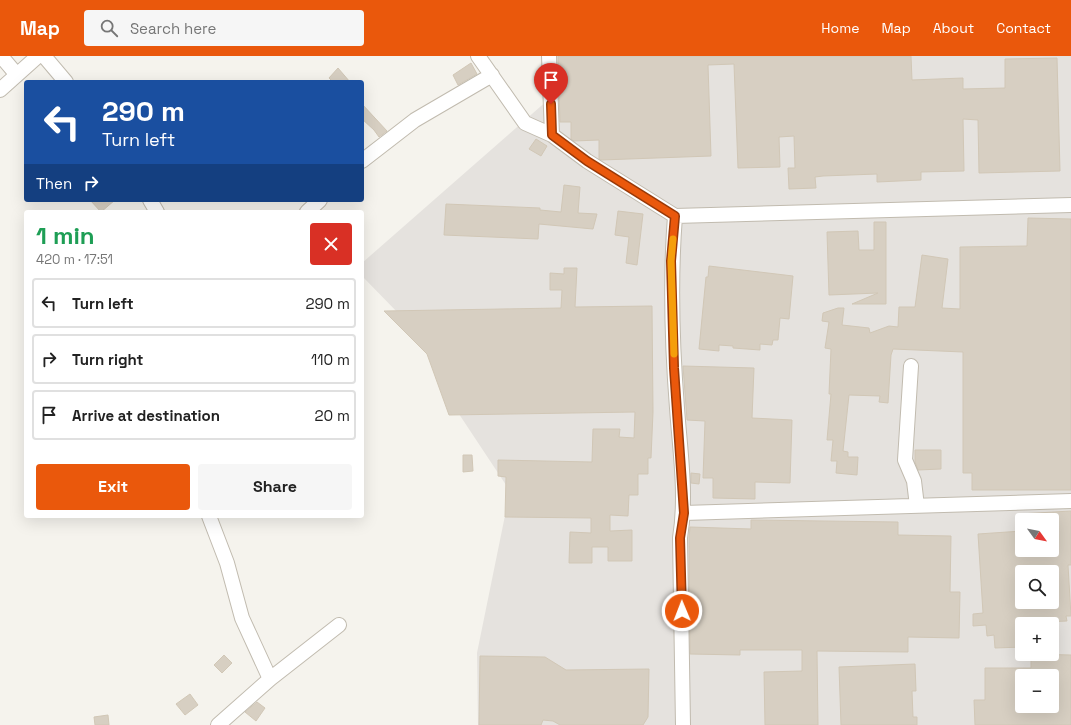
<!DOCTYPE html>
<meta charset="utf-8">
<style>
:root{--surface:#fff;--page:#f6f6f6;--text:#222;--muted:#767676;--line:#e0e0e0;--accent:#ea580c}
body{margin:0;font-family:"Space Grotesk",sans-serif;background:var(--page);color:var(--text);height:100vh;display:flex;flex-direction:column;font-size:15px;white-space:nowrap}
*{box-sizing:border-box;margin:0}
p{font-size:13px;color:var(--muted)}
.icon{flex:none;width:22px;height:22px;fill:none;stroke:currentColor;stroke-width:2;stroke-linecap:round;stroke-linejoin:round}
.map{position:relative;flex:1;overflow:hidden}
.drawer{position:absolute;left:24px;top:154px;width:340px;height:308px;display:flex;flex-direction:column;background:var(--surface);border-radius:4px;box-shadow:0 4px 16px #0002}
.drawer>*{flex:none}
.hud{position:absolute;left:24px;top:24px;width:340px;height:122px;border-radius:4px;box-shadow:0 4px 16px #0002;background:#1a4fa0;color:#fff;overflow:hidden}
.needle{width:26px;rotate:123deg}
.fabs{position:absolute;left:1015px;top:457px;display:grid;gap:8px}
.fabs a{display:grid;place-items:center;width:44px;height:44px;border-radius:4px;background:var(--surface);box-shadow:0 4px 16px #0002;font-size:20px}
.pin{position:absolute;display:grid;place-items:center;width:34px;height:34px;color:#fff;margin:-41px -17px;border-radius:50% 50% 50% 0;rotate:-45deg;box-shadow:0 0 4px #0007}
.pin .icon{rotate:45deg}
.me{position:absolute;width:44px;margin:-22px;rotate:359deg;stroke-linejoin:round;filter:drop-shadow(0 0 3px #0008)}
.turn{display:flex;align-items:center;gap:14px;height:84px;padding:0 12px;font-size:18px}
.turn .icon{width:52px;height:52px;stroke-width:2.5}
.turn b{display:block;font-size:28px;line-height:34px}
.then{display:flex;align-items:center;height:38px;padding:0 12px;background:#0003;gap:8px;font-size:15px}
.round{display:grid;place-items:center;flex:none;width:42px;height:42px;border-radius:4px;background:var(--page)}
.headline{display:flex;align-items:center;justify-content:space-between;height:68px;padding:0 12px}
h1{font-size:24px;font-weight:700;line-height:30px;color:#1e9e55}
.button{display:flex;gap:8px;margin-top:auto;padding:8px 12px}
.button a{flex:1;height:46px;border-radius:4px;background:var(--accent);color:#fff;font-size:16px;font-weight:700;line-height:46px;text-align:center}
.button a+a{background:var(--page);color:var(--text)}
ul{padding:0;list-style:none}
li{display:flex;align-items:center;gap:12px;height:50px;margin:0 8px 6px;padding:0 4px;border:2px solid var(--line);border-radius:4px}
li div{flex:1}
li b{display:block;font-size:15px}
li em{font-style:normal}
header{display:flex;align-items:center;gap:24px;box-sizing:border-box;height:56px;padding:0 20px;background:var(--accent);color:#fff}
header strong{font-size:19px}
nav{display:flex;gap:22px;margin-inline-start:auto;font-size:14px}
.search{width:280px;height:36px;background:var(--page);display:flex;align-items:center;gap:10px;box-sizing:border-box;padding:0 14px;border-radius:4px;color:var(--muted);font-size:15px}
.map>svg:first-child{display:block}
</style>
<header>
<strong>Map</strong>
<div class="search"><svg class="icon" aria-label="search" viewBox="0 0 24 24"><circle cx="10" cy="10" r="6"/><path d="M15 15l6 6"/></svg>Search here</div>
<nav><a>Home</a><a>Map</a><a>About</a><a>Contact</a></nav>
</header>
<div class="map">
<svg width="1071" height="669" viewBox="0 0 1071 669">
<rect width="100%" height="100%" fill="#f5f3ed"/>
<path fill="#e5e2de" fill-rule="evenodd" d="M 557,0 L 1071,0 L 1071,669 L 478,669 L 477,597 L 510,435 L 455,352 L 437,297 L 362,220 L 362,207 L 557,36 ZM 1022,464 L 1052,464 L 1052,494 L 1022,494 ZM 1022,516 L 1052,516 L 1052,546 L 1022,546 ZM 1022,568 L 1052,568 L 1052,598 L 1022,598 ZM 1022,620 L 1052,620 L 1052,650 L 1022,650 Z"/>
<path fill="#d7cfc2" stroke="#d1c7b6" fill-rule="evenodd" d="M 558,0 L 911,0 L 912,24 L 963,22 L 963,33 L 1005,32 L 1005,3 L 1057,2 L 1060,115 L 979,117 L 978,64 L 963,63 L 964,115 L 921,116 L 921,124 L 877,126 L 877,118 L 823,120 L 815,121 L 816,132 L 789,133 L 788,112 L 795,112 L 794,80 L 779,81 L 780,111 L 738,112 L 734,8 L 708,9 L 711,100 L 601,104 L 599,103 L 599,84 L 574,85 L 571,83 L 571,66 L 560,66 Z
M 471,7 L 477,18 L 458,29 L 453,19 Z
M 338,12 L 350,26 L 333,26 L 329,22 Z
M 362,48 L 387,75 L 379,81 L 374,74 L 362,63 Z
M 536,83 L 547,90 L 541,100 L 529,93 Z
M 564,129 L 580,131 L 578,157 L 597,158 L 593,173 L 539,168 L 538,183 L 444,179 L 446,148 L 540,152 L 540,154 L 561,156 Z
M 90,144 L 115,144 L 101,156 Z
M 618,155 L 643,158 L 637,209 L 626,207 L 629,181 L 615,179 Z
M 1028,162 L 1071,163 L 1071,434 L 972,434 L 972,417 L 963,417 L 963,296 L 893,293 L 891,299 L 888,347 L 879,346 L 880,340 L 849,339 L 843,395 L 848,396 L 848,401 L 858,401 L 857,419 L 836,417 L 837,405 L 831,405 L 833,384 L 827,384 L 831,338 L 829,338 L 831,293 L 825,292 L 829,266 L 822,265 L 823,257 L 838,252 L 844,252 L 842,269 L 869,272 L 870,277 L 889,270 L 898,271 L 899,251 L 915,251 L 922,199 L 948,203 L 942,252 L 960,253 L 960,191 L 1027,190 Z
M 874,166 L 886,166 L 886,248 L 852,248 L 878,237 L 829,239 L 827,176 L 858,175 L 859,194 L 874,194 Z
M 709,210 L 793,220 L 789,263 L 780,262 L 778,284 L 773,284 L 772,289 L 760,288 L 760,294 L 733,292 L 733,290 L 719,289 L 719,295 L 699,293 L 706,221 L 708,221 Z
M 564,212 L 577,212 L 575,251 L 652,250 L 653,356 L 651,402 L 648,402 L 648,418 L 638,418 L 638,439 L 629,439 L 628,460 L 610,459 L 610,475 L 632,474 L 632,505 L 608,505 L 608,491 L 592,491 L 592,507 L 569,507 L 570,476 L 591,477 L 591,462 L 505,461 L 506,421 L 498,420 L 498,404 L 592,406 L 593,373 L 620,373 L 619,381 L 634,382 L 635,356 L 449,359 L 427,298 L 384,255 L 561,252 L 562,234 L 550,234 L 550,217 L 564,218 Z
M 683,310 L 754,312 L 752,362 L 792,364 L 790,427 L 755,426 L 755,443 L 713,442 L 713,422 L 703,422 L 705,365 L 687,364 Z
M 915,394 L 941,394 L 941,413 L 918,414 L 915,406 Z
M 463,399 L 472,399 L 473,415 L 463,416 Z
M 691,417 L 700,418 L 699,428 L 691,427 Z
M 1071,455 L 1071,509 L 1068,509 L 1071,560 L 1066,560 L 1067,565 L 1045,566 L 1045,568 L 1022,568 L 1022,591 L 995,592 L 994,579 L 987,580 L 986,569 L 973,570 L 973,558 L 983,557 L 978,478 L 1022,475 L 1022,494 L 1052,494 L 1052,464 L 1019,464 L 1019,458 ZM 1022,516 L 1052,516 L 1052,546 L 1022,546 Z
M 751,464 L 898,466 L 898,479 L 951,480 L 950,536 L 960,536 L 959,582 L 908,581 L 908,596 L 817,595 L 818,669 L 765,669 L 764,616 L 802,615 L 802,594 L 740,594 L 740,599 L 690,598 L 689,482 L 690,471 L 751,473 Z
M 1031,598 L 1071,599 L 1071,669 L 975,669 L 974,644 L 985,644 L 985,612 L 1031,612 ZM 1022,620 L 1052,620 L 1052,650 L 1022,650 Z
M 224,599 L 232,607 L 222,617 L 214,609 Z
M 480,600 L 545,601 L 566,614 L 649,613 L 648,661 L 643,669 L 560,669 L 553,665 L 543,664 L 541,669 L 479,669 Z
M 915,608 L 916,635 L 912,635 L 913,661 L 917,661 L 917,669 L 841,669 L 839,611 Z
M 190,638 L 198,649 L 185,659 L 176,648 Z
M 257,646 L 265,652 L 256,665 L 245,656 Z
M 108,659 L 109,669 L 95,669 L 94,661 Z"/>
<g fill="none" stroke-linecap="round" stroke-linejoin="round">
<defs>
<path id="minor" d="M 1,0 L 17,19
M 44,0 L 66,26
M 478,0 L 525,67 L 552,79 L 587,105 L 675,160 C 670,224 672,288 677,352 C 680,395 687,439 680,482 L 683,669
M 549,0 L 552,79
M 0,34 L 38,0
M 362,105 L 415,64 L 492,19
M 150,144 L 157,156
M 307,156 L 320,144
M 675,160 L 1071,149
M 911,310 L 905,404 L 914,425 L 917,450
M 684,457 L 1071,445
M 209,460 L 227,507 L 242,562 L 270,623
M 218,669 L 270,623 L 339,569"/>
</defs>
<use href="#minor" stroke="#c1bbaf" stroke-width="16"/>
<use href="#minor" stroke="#fff" stroke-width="14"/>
</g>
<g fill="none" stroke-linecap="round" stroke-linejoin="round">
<defs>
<path id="route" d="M 551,48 L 552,79 L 587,105 L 675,160 L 671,205 L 674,312 L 684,457 L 680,482 L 682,555"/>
</defs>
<use href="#route" stroke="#983908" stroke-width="10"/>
<use href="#route" stroke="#ea580c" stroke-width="7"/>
<path stroke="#f59e0b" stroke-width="7" d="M 673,183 L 671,205 L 674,298"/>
</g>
</svg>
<div class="fabs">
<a><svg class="needle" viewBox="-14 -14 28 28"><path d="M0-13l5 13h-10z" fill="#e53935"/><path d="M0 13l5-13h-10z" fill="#767676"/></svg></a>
<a><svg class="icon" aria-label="search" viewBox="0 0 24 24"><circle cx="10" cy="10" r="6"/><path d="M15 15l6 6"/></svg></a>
<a>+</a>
<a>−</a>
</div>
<div class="pin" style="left:551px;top:48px;background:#d93025"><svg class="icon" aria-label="arrive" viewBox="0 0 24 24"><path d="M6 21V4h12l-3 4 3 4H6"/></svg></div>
<svg class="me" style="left:682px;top:555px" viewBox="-20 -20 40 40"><circle r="17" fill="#ea580c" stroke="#fff" stroke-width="3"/><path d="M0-11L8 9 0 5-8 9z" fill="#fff"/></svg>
<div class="hud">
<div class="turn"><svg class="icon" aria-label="left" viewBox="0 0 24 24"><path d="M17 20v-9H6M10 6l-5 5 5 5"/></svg><div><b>290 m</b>Turn left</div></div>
<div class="then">Then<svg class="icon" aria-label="right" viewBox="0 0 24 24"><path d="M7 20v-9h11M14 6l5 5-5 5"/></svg></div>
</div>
<section class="drawer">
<div class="headline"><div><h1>1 min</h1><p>420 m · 17:51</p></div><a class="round" style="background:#d93025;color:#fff"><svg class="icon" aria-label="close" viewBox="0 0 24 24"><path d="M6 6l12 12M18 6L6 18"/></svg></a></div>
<ul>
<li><svg class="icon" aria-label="left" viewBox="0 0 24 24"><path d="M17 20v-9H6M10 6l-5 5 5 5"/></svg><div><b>Turn left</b></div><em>290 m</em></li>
<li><svg class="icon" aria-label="right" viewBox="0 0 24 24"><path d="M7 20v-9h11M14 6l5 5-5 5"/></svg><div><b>Turn right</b></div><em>110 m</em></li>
<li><svg class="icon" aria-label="arrive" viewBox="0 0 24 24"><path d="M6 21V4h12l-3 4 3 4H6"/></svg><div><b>Arrive at destination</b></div><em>20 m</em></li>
</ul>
<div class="button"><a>Exit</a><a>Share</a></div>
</section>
</div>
